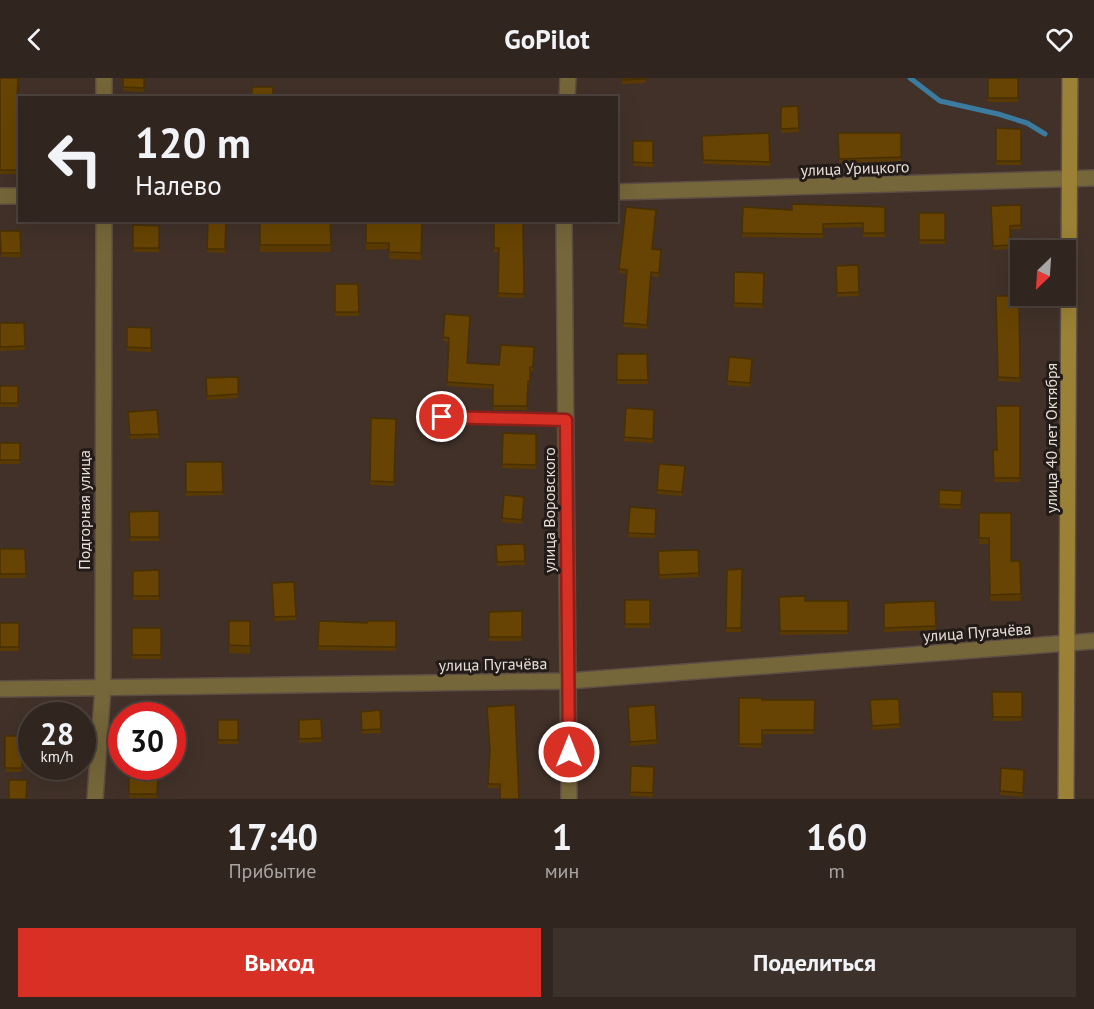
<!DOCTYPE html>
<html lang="ru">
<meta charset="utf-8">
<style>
:root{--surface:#31251f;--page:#3d312c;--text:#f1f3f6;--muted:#a8a5a4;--line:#4c423d;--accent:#d93025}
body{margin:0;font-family:"PT Sans",sans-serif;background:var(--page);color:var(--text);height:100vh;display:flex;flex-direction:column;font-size:22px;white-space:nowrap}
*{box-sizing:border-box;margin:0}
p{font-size:20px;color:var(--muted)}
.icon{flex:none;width:33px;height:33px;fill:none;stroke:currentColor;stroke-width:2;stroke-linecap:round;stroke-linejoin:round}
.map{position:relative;height:721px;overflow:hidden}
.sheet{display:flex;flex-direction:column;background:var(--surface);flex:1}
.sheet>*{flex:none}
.top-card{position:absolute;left:18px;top:18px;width:600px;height:126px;border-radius:0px;box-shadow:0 6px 24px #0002,0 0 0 2px var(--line);background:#31251f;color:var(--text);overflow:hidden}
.needle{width:39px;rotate:205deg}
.controls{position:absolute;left:1010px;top:162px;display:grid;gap:12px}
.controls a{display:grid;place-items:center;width:66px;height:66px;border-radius:0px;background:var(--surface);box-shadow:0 6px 24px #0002,0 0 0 2px var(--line);font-size:30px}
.speed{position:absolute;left:18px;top:624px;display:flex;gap:12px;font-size:30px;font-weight:700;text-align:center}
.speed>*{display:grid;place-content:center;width:78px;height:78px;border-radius:50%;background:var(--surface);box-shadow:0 6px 24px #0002,0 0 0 2px var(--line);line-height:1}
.speed small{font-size:15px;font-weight:400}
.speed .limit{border:9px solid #d22;background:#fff;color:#111}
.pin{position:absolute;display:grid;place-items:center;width:51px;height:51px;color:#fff;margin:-26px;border:3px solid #fff;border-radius:50%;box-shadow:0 2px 6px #0007}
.me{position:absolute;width:66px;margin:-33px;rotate:0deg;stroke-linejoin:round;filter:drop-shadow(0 0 4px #0008)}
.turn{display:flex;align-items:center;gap:21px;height:126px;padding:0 18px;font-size:27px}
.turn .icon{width:78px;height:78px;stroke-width:2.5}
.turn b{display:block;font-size:42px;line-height:51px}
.eta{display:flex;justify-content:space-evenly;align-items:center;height:102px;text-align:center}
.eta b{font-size:36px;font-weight:700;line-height:42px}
.cta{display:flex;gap:12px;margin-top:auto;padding:12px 18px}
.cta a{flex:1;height:69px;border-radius:0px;background:var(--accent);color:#fff;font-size:24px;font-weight:700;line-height:69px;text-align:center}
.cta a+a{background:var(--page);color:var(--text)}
header{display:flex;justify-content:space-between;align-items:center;height:78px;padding:0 18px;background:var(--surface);font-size:27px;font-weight:700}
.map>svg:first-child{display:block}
</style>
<header><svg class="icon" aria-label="back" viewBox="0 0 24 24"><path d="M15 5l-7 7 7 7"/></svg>GoPilot<svg class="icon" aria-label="heart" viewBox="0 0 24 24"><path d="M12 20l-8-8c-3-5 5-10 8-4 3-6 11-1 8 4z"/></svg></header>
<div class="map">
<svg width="1094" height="721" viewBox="0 0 1094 721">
<rect width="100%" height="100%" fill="#413129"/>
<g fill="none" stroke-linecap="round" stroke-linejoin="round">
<path stroke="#3a7b9f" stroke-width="5" d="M 910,0 L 940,23 L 998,36 L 1027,45 L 1045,56"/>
<defs>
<path id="lane" d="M 421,339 L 566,342"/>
<path id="street" d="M 104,20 L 104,0
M 567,20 L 568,0
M 616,114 L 1094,100
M 0,118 L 20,118
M 564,142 L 569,721
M 0,611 L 568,603 L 1094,563
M 95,721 L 103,609 L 104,142"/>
<path id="secondary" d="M 1066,721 L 1070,0"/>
</defs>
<use href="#lane" stroke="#5c4d45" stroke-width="11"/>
<use href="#street" stroke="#5c4d45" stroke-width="18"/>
<use href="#secondary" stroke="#5c4d45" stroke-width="18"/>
<use href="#lane" stroke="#76673a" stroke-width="8"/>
<use href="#street" stroke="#76673a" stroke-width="15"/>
<use href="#secondary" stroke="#9a8135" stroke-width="15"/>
</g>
<path fill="#593a03" d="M 0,0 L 17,20 L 20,21 L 20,96 L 0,96 Z
M 123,0 L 144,0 L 144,14 L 123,13 Z
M 622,0 L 646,0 L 646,5 L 622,6 Z
M 988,0 L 1018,0 L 1018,24 L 988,24 Z
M 798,28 L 799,54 L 781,55 L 781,29 Z
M 996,50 L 1021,51 L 1021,87 L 996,87 Z
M 769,55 L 770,88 L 703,86 L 702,58 Z
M 838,55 L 901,55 L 901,83 L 839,85 Z
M 633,63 L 653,63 L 653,89 L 633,88 Z
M 1021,127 L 1021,151 L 1010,152 L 1010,171 L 993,172 L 991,128 Z
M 743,129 L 792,132 L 885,129 L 885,159 L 863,159 L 863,149 L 823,150 L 823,160 L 742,159 Z
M 919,135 L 945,135 L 945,166 L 919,166 Z
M 208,142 L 226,142 L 225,175 L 207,174 Z
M 260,142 L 330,142 L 331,174 L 260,174 Z
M 366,142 L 422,143 L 421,182 L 389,181 L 389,171 L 366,172 Z
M 494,143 L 523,143 L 524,220 L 498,219 L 499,174 L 494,174 Z
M 133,147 L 159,148 L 159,174 L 133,174 Z
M 0,153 L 20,153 L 21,179 L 1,179 Z
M 652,171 L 661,176 L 659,199 L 651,198 L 647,251 L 623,249 L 627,196 L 619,195 L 619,191 Z
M 858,187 L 859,218 L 837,219 L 836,188 Z
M 734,194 L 764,195 L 763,230 L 734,229 Z
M 335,206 L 358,206 L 359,238 L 335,238 Z
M 996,218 L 1019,218 L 1020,304 L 998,303 Z
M 445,236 L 467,285 L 499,287 L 534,269 L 533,293 L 530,293 L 530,307 L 528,307 L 527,332 L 493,332 L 493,311 L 447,308 L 449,264 L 443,263 Z
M 0,245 L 24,245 L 25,272 L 0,273 Z
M 127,249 L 151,250 L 151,274 L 127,273 Z
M 617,276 L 647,276 L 648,306 L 617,306 Z
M 729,279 L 752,281 L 750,309 L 727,307 Z
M 238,299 L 238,320 L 207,322 L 206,300 Z
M 0,308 L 18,308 L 18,329 L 0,329 Z
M 1020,328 L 1020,404 L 994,404 L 993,372 L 997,372 Z
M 626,330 L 654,332 L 653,365 L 624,363 Z
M 157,332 L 159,360 L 130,361 L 128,334 Z
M 371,340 L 396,341 L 394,408 L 370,407 Z
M 503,355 L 536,356 L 536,391 L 502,390 Z
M 0,365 L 20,365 L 20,386 L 0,386 Z
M 186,384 L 222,384 L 223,417 L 186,418 Z
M 659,386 L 685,388 L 682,418 L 657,416 Z
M 939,412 L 962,413 L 961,431 L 939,430 Z
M 524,419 L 522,446 L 502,444 L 502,440 Z
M 656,431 L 655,460 L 628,459 L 628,455 Z
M 159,433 L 159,463 L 130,463 L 129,434 Z
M 979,435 L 1011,483 L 1020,483 L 1021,523 L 990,523 L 989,466 L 979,466 Z
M 524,466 L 525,487 L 497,488 L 496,467 Z
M 0,471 L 25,471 L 26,500 L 0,500 Z
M 698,472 L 699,499 L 659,501 L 658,473 Z
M 742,491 L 741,554 L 726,554 L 727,492 Z
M 159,492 L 159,522 L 133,522 L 133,493 Z
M 294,504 L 296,542 L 274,543 L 272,505 Z
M 779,519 L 805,523 L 848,523 L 848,556 L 780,557 Z
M 625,522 L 650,522 L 650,550 L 625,550 Z
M 935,523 L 936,552 L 884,554 L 884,525 Z
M 522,533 L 522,563 L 489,563 L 489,534 Z
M 229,543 L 250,543 L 250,576 L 229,575 Z
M 319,543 L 396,569 L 396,573 L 318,572 Z
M 0,545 L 19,545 L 19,573 L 0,573 Z
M 132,550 L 161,550 L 161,581 L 132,581 Z
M 992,614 L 1022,614 L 1022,643 L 993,643 Z
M 739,620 L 762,622 L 815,622 L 814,656 L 762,656 L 762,670 L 739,669 Z
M 899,621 L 900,650 L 872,652 L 870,622 Z
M 655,627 L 657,666 L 630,668 L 628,629 Z
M 380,632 L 381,655 L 362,656 L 361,634 Z
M 321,641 L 322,664 L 299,665 L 299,642 Z
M 218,642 L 238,642 L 238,666 L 218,666 Z
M 5,658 L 22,658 L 22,694 L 5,694 Z
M 490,675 L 519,721 L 500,710 L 488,710 Z
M 631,688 L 654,689 L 653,719 L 630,718 Z
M 1001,690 L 1024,692 L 1023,719 L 1000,717 Z
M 129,694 L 158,695 L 157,720 L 129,720 Z"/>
<path fill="#674403" stroke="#483002" stroke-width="1.5" d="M 0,0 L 18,0 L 17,20 L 20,21 L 20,92 L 0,92 Z
M 123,0 L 144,0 L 144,10 L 123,9 Z
M 622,0 L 646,0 L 646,1 L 622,2 Z
M 988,0 L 1018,0 L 1018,20 L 988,20 Z
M 252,9 L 273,9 L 273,20 L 252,20 Z
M 798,28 L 799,50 L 781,51 L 781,29 Z
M 996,50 L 1021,51 L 1021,83 L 996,83 Z
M 769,55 L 770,84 L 703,82 L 702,58 Z
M 838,55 L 901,55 L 901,79 L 839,81 Z
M 633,63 L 653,63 L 653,85 L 633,84 Z
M 792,126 L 885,129 L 885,155 L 863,155 L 863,145 L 823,146 L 823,156 L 742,155 L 743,129 L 792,132 Z
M 1021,127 L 1021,147 L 1010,148 L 1010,167 L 993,168 L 991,128 Z
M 626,129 L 656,132 L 652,171 L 661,172 L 659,195 L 651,194 L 647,247 L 623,245 L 627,192 L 619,191 Z
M 919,135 L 945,135 L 945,162 L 919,162 Z
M 208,142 L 226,142 L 225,171 L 207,171 Z
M 260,142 L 330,142 L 331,167 L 260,167 Z
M 366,142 L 422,143 L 421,175 L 389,174 L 389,165 L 366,165 Z
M 494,143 L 523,143 L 524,216 L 498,215 L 499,170 L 494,170 Z
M 133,147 L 159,148 L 159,170 L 133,170 Z
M 0,153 L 20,153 L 21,175 L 1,175 Z
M 858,187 L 859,214 L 837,215 L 836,188 Z
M 734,194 L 764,195 L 763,226 L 734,225 Z
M 335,206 L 358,206 L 359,234 L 335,234 Z
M 996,218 L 1019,218 L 1020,300 L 998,299 Z
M 445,236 L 470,238 L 467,285 L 499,287 L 501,267 L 534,269 L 533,289 L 530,289 L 530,303 L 528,303 L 527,328 L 493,328 L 493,307 L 447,304 L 449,260 L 443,259 Z
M 0,245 L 24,245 L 25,268 L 0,269 Z
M 127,249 L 151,250 L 151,270 L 127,269 Z
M 617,276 L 647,276 L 648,302 L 617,302 Z
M 729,279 L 752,281 L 750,305 L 727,303 Z
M 238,299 L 238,316 L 207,318 L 206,300 Z
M 0,308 L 18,308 L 18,325 L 0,325 Z
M 996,328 L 1020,328 L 1020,400 L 994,400 L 993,372 L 997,372 Z
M 626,330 L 654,332 L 653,361 L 624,359 Z
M 157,332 L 159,356 L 130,357 L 128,334 Z
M 371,340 L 396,341 L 394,404 L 370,403 Z
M 503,355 L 536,356 L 536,387 L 502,386 Z
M 0,365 L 20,365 L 20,382 L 0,382 Z
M 186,384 L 222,384 L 223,414 L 186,414 Z
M 659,386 L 685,388 L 682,414 L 657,412 Z
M 939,412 L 962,413 L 961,427 L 939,426 Z
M 504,417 L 524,419 L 522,442 L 502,440 Z
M 630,429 L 656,431 L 655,456 L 628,455 Z
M 159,433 L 159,459 L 130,459 L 129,434 Z
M 979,435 L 1011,435 L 1011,483 L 1020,483 L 1021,516 L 990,517 L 989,460 L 979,460 Z
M 524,466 L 525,483 L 497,484 L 496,467 Z
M 0,471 L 25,471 L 26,496 L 0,496 Z
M 698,472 L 699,495 L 659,497 L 658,473 Z
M 742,491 L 741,550 L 726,550 L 727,492 Z
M 159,492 L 159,518 L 133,518 L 133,493 Z
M 294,504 L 296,538 L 274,539 L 272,505 Z
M 805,518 L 805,523 L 848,523 L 848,553 L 780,553 L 779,519 Z
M 625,522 L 650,522 L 650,546 L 625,546 Z
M 935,523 L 936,548 L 884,550 L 884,525 Z
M 522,533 L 522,559 L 489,559 L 489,534 Z
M 229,543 L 250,543 L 250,568 L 229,567 Z
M 319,543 L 367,545 L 367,543 L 396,543 L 396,569 L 318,568 Z
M 0,545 L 19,545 L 19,569 L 0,569 Z
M 132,550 L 161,550 L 161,577 L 132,577 Z
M 992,614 L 1022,614 L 1022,639 L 993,639 Z
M 739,620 L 762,620 L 762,622 L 815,622 L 814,652 L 762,652 L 762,666 L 739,666 Z
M 899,621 L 900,646 L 872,648 L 870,622 Z
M 515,627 L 519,721 L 500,721 L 500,706 L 488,706 L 490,673 L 487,629 Z
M 655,627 L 657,662 L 630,664 L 628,629 Z
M 380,632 L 381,651 L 362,652 L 361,634 Z
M 321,641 L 322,660 L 299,661 L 299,642 Z
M 218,642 L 238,642 L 238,662 L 218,662 Z
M 5,658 L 22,658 L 22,690 L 5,690 Z
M 631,688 L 654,689 L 653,715 L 630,714 Z
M 1001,690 L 1024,692 L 1023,715 L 1000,713 Z
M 129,694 L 158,695 L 157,716 L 129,716 Z
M 9,702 L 27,702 L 26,721 L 9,721 Z"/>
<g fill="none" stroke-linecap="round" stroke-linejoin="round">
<defs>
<path id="route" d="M 442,339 L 566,342 L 569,674"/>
</defs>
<use href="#route" stroke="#8d1f18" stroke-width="15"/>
<use href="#route" stroke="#d93025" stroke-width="10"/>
</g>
<g text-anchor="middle" stroke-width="6" stroke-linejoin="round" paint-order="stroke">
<g font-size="16" fill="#e8ded8" stroke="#221b17">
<text transform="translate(855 90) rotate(-2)" y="6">улица Урицкого</text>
<text transform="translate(1051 360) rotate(-90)" y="6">улица 40 лет Октября</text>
<text transform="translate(84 432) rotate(-90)" y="6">Подгорная улица</text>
<text transform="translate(549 432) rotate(-90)" y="6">улица Воровского</text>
<text transform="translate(977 554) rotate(-4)" y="6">улица Пугачёва</text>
<text transform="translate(493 586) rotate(-1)" y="6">улица Пугачёва</text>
</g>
</g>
</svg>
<div class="controls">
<a><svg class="needle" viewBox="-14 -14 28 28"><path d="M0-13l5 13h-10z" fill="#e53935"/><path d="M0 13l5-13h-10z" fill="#a8a5a4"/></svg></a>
</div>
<div class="speed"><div>28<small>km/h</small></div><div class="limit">30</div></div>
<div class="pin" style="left:442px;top:339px;background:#d93025"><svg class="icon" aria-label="arrive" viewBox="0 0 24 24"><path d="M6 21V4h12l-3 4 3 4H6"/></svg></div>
<svg class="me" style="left:569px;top:674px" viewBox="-20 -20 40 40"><circle r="17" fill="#d93025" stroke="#fff" stroke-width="3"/><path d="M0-11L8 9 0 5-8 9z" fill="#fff"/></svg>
<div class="top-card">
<div class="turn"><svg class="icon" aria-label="left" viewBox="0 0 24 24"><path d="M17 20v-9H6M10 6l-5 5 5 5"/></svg><div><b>120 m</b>Налево</div></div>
</div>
</div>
<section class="sheet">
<div class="eta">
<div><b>17:40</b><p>Прибытие</p></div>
<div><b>1</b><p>мин</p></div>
<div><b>160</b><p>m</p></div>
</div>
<div class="cta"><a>Выход</a><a>Поделиться</a></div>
</section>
